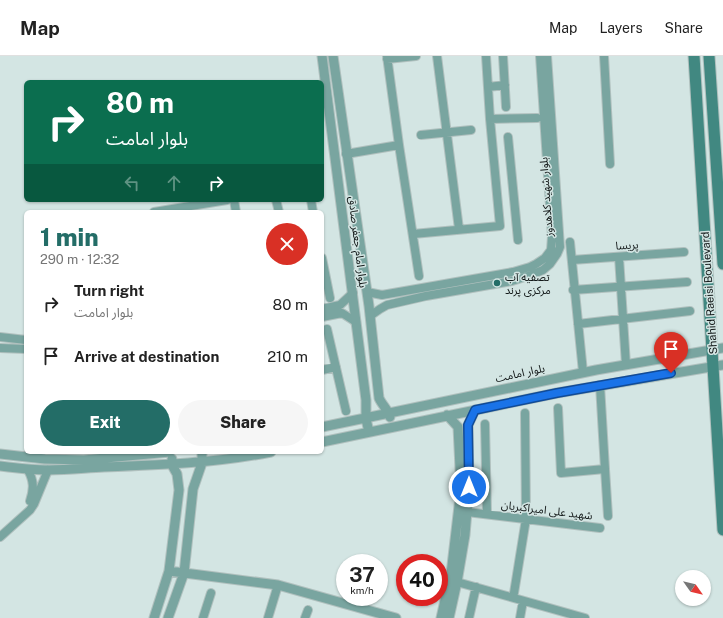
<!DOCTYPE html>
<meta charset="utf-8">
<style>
:root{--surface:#fff;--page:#f6f6f6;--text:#222;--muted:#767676;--line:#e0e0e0;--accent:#236d67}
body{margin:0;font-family:"Public Sans","Noto Sans Arabic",sans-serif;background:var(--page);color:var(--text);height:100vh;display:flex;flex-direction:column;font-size:15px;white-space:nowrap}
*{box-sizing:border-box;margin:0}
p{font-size:13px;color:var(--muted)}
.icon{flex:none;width:22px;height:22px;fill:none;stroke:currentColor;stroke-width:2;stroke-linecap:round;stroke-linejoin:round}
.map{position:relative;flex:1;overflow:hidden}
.drawer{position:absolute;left:24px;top:154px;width:300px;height:244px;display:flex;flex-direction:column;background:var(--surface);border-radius:6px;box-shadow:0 1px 3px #0004}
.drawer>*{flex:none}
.top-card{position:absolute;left:24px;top:24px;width:300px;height:122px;border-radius:6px;box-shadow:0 1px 3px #0004;background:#0b6e4f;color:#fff;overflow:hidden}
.needle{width:26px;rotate:124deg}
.buttons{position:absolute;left:675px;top:514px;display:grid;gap:8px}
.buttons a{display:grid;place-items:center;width:36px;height:36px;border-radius:50%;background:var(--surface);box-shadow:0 1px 3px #0004;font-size:20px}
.speed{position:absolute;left:336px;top:498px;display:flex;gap:8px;font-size:20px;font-weight:700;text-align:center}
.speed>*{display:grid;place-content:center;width:52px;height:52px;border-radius:50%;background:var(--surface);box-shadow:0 1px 3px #0004;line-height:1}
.speed small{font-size:10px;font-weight:400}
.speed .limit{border:6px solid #d22;background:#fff;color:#111}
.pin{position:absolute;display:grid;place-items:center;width:34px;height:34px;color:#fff;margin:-41px -17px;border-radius:50% 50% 50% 0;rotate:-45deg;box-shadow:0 0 4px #0007}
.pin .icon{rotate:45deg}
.me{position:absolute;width:44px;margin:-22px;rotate:0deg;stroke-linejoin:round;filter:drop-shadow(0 0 3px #0008)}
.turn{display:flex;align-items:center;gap:14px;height:84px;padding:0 16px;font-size:18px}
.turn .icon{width:52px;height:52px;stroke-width:2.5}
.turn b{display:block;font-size:28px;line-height:34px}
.lanes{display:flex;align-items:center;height:38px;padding:0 16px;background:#0003;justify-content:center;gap:20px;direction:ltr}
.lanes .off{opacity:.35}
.round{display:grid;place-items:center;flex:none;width:42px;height:42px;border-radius:21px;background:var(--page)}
.summary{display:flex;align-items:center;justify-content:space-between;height:68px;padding:0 16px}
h1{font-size:24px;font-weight:800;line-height:30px;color:var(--accent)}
.primary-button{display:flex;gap:8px;margin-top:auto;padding:8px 16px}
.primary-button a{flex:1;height:46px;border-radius:24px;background:var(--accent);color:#fff;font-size:16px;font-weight:800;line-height:46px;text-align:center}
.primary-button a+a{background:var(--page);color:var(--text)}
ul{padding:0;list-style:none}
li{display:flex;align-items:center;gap:12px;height:52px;padding:0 16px}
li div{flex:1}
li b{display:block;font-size:15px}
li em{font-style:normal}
header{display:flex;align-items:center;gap:24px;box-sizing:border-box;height:56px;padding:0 20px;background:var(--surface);border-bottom:1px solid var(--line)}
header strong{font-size:19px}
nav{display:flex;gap:22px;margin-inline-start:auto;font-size:14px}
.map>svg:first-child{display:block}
</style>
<header>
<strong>Map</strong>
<nav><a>Map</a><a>Layers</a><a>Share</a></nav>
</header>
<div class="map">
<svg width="723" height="562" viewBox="0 0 723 562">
<rect width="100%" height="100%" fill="#d3e5e3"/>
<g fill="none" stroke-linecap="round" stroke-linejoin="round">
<defs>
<path id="minor" d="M 387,0 L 399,89
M 437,0 L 459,173
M 503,0 L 506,51
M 604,0 L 610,108
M 387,3 L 416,0
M 488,31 L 505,29
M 490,63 L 537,62
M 421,79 L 471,74
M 508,81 L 518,184
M 346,98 L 399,89 L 419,220
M 234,144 L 236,156
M 276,144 L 279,156
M 311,144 L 313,156
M 154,156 L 227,144
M 413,178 L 500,170 L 490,63 L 486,0
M 570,186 L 583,316
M 619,201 L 626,309
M 322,202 L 330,242
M 572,204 L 684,196
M 573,234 L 687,226
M 367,236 L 382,239 L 513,216 L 530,211 L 536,208 L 545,202 L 551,194 L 552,180 L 540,0
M 322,253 L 340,249 L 353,237
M 370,260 L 380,253 L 387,249 L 426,240 L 512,225 L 531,219 L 543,214 L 550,208 L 557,198 L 560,191 L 547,0
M 322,261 L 342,257 L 356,266
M 578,268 L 690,255
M 327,273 L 346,355
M 0,281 L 26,284
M 0,292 L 26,293
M 322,314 L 336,311
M 600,329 L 605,413
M 558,352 L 561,417 L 605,413 L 608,460
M 485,368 L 487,458
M 28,414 C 34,425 34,433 30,445
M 467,456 L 600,472
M 0,481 L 30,454 L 34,448 L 48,414
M 457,526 L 585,562
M 514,537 L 526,463 L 525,357
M 203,562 L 211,537
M 268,562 L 278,529
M 305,562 L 308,554
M 469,562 L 476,531
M 520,562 L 523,545"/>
<path id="tertiary" d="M 322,0 L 356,266 L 366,344 L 366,363 L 369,376
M 333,0 L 369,250 L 379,342 C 382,349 389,355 390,361
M 322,371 L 596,314 L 723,292
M 322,386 L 557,337 L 723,309
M 0,398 L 45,403 L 84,404 L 170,396
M 0,410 C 16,412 32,414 49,414 C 67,414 85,412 104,411 C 160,409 216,407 271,396
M 169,515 L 278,529 L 396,562
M 154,562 L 169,515 L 179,434 L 177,418 L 172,409 L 172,403
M 168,562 L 184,517 L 193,433 L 202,407 L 202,396
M 441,562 L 451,518 L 461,433 L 458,371 L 447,359
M 449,562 L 457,526 L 465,479 L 469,431 L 468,369 L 475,354"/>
<path id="secondary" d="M 694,0 L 723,474
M 709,0 L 723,208"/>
</defs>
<use href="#minor" stroke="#b0c0be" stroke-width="10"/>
<use href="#tertiary" stroke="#b0c0be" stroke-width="11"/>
<use href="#secondary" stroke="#b0c0be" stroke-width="13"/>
<use href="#minor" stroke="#79a5a0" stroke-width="8"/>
<use href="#tertiary" stroke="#79a5a0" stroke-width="9"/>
<use href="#secondary" stroke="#418881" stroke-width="11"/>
</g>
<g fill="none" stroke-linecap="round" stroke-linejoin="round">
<defs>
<path id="route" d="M 469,431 L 468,369 L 475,354 L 557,337 L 671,317"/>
</defs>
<use href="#route" stroke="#114b97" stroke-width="10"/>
<use href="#route" stroke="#1a73e8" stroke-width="7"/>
</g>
<circle fill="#236d67" stroke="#d3e5e3" stroke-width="1.5" cx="497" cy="227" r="4"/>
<g text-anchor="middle" stroke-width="3" stroke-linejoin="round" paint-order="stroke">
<g font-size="11" fill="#111717" stroke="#d3e5e3">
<text transform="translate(546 141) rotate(-94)" y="4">بلوار شهید کلاهدوز</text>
<text transform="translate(358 186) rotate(83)" y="4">بلوار امام جعفر صادق</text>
<text transform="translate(627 189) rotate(-4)" y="4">پریسا</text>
<text transform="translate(709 237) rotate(-94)" y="4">Shahid Raeisi Boulevard</text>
<text transform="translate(520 317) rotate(-12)" y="4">بلوار امامت</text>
<text transform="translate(547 454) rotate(7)" y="4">شهید علی امیراکبریان</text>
</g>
<g font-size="11" fill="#111717" stroke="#d3e5e3" text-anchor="start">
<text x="505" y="225">تصفیه آب<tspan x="505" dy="13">مرکزی پرند</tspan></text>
</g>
</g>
</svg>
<div class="buttons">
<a><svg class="needle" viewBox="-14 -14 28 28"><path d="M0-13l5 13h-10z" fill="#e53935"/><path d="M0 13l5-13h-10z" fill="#767676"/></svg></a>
</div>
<div class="speed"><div>37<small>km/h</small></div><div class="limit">40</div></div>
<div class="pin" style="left:671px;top:317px;background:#d93025"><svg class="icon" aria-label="arrive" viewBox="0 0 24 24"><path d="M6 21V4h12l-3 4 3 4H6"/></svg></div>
<svg class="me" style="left:469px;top:431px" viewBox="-20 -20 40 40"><circle r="17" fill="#1a73e8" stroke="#fff" stroke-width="3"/><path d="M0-11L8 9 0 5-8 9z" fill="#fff"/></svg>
<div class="top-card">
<div class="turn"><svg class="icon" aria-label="right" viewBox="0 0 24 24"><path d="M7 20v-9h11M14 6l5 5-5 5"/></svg><div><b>80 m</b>بلوار امامت</div></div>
<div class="lanes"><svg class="icon off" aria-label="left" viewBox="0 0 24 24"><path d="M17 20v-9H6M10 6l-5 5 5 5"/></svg><svg class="icon off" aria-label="ahead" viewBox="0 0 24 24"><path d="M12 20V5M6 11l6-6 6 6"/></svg><svg class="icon" aria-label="right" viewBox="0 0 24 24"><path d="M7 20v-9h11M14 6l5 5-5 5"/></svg></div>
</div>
<section class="drawer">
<div class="summary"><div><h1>1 min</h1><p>290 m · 12:32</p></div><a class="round" style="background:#d93025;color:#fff"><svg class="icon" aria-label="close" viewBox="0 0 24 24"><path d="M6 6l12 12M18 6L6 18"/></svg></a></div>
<ul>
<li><svg class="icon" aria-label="right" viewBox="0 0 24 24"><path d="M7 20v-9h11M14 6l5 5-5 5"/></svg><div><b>Turn right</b><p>بلوار امامت</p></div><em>80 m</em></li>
<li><svg class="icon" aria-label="arrive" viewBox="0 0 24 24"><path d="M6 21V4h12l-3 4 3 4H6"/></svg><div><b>Arrive at destination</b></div><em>210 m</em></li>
</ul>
<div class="primary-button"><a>Exit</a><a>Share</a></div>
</section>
</div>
